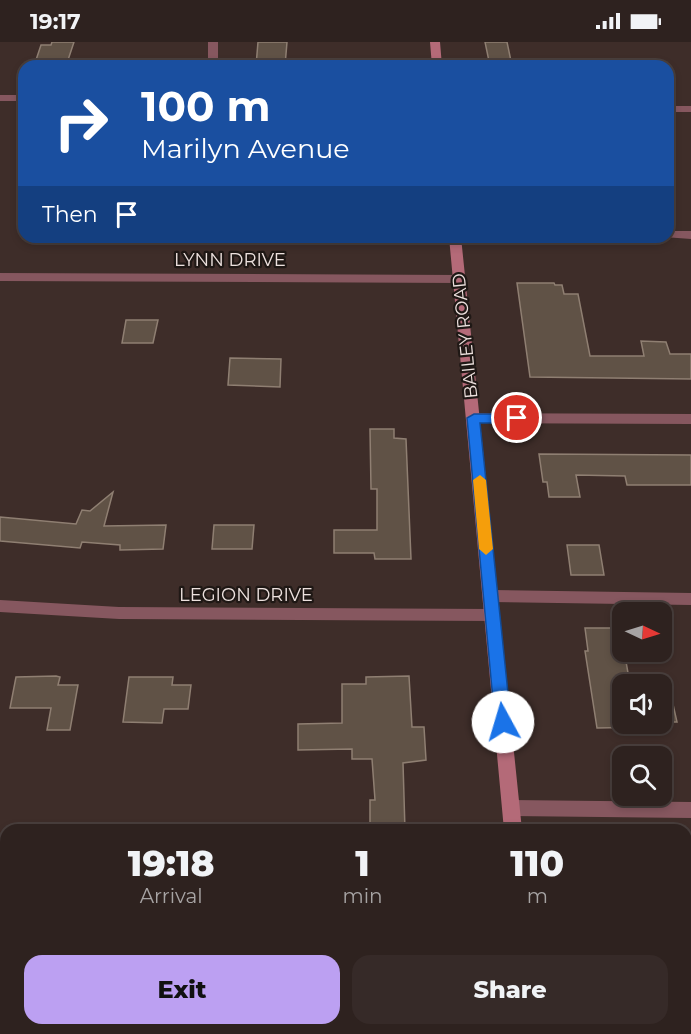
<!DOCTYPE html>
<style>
:root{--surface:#2e221f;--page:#362a28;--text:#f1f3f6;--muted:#a7a4a4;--line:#493f3d;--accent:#bca0f2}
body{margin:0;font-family:Montserrat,sans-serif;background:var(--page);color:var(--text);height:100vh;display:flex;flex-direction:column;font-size:22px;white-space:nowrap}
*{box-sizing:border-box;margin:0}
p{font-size:20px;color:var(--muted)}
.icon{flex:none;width:33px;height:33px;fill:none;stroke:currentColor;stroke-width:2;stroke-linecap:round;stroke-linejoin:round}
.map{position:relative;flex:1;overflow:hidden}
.details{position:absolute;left:0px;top:782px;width:692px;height:212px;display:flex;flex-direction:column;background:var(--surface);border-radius:18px 18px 0 0;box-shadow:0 3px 9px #0003,0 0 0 2px var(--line)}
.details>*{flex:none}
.banner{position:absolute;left:18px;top:18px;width:656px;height:183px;border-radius:18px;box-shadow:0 3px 9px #0003,0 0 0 2px var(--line);background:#1a4fa0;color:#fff;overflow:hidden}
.needle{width:39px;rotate:94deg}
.controls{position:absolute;left:612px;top:560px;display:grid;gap:12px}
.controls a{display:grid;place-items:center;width:60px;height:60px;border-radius:12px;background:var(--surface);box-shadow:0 3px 9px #0003,0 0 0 2px var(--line);font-size:30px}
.pin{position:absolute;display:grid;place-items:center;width:51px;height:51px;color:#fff;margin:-26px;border:3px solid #fff;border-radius:50%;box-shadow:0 2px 6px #0007}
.me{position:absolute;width:66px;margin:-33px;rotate:354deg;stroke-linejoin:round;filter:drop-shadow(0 0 4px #0008)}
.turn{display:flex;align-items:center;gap:21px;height:126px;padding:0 24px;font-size:27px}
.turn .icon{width:78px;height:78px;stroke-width:2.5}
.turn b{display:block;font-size:42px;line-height:51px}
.then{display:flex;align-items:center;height:57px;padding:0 24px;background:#0003;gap:12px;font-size:22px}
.eta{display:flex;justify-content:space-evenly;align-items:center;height:102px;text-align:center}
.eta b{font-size:36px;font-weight:800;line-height:42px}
.primary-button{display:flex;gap:12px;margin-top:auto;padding:12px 24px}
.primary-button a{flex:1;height:69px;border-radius:18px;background:var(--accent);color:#111;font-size:24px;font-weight:800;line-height:69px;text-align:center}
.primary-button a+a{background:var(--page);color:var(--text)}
.status{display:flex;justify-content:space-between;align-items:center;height:42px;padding:0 30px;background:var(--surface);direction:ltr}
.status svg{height:16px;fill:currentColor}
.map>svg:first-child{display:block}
</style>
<div class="status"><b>19:17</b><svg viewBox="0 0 49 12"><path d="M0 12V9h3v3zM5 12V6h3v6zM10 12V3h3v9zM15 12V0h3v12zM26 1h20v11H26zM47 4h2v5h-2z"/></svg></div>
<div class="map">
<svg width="691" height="992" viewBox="0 0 691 992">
<rect width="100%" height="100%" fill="#3e2d29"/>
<path fill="#605246" stroke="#8f7f72" stroke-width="1.5" d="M 52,0 L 74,0 L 66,24 L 34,24 L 41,3 L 51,3 Z
M 258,0 L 287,0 L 285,24 L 256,24 Z
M 485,0 L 507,0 L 512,24 L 490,24 Z
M 517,241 L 554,241 L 555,243 L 562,243 L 564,252 L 578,252 L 590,314 L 644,314 L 641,299 L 666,300 L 670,312 L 691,312 L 691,337 L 530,335 Z
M 126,278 L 158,278 L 153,301 L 122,301 Z
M 230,316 L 281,317 L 280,345 L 228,343 Z
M 370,387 L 394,387 L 394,396 L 406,397 L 411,517 L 375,517 L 374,511 L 334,511 L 334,488 L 377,488 L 377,447 L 371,447 Z
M 539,412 L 691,413 L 691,443 L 627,443 L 625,434 L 576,433 L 580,455 L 549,455 L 547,440 L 543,440 Z
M 113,450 L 104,484 L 166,483 L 163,507 L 120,508 L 120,503 L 82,500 L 80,506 L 0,499 L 0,475 L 76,482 L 82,468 L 90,469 Z
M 214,483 L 254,483 L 252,507 L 212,507 Z
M 567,503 L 599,503 L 604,533 L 571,533 Z
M 585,586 L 620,586 L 630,642 L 622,642 L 622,681 L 648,681 L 649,685 L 597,686 L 585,609 L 588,609 Z
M 56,634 L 60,635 L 58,643 L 78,643 L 70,688 L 47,688 L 51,666 L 10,666 L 16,635 Z
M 409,634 L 412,685 L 424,685 L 426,718 L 403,721 L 405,788 L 370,788 L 370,758 L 375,758 L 372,717 L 352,717 L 352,707 L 298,708 L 298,682 L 342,681 L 342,642 L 366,642 L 366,635 Z
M 129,635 L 173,635 L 172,643 L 191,643 L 188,667 L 164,667 L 162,681 L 123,680 Z
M 662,649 L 670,649 L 677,680 L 662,680 Z"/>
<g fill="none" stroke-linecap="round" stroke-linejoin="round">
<path fill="#86575f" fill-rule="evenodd" d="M 491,548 L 691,551 L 691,563 L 491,560 L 485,558 L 483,554 L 485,550 Z"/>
<path fill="#86575f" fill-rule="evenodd" d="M 208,0 L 218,0 L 218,24 L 208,24 Z
M 0,53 L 24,53 L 24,59 L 0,59 Z
M 668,64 L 691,64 L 691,70 L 668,70 Z
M 691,189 L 691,197 L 664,195 L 668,195 L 668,189 Z
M 0,231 L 459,233 L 465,237 L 459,241 L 0,239 Z
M 473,371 L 691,372 L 691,382 L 473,381 L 466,376 Z
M 0,558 L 119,565 L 492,567 L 498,569 L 500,573 L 498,577 L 492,579 L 119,577 L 0,570 Z
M 511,758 L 691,760 L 691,776 L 511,774 L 505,772 L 502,766 L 505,760 Z
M 0,977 L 6,977 L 6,987 L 91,987 L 93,992 L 0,992 Z"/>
<path fill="#b46a78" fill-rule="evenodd" d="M 430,0 L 440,0 L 442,24 L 432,24 Z
M 449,195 L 461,195 L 522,788 L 504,788 Z
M 522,987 L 542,987 L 543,992 L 523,992 Z"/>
</g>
<path fill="#1a73e8" stroke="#114b97" stroke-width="1.5" d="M 474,372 L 517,372 L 523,376 L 517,381 L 480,381 L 511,680 L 503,687 L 495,680 L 467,376 Z"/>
<path fill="#f59e0b" d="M 480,433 L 486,438 L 493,507 L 486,513 L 479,507 L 473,438 Z"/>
<g text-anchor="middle" stroke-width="4.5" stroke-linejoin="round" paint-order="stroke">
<g font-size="18" fill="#ede1de" stroke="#1f1815">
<text x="230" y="224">LYNN DRIVE</text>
<text transform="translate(465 294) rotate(-96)" y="6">BAILEY ROAD</text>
<text x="246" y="559">LEGION DRIVE</text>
</g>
</g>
</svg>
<div class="controls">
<a><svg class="needle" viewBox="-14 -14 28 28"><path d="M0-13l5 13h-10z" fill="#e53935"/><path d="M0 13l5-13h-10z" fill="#a7a4a4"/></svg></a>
<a><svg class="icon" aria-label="sound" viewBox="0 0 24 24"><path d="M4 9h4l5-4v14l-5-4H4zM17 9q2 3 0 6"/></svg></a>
<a><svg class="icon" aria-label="search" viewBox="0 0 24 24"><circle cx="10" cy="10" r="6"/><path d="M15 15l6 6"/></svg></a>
</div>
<div class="pin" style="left:517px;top:376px;background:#d93025"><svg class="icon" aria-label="arrive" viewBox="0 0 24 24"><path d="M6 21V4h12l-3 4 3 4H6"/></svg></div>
<svg class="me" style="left:503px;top:680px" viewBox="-20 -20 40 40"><circle r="19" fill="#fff"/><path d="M0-13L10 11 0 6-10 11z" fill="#1a73e8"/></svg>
<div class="banner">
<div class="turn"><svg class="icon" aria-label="right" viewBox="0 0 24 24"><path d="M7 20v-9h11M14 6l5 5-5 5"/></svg><div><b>100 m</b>Marilyn Avenue</div></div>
<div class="then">Then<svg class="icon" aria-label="arrive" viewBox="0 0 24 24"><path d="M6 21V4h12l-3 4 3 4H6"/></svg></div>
</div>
<section class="details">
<div class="eta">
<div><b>19:18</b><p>Arrival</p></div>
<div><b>1</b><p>min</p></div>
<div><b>110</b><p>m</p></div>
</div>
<div class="primary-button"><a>Exit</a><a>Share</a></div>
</section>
</div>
